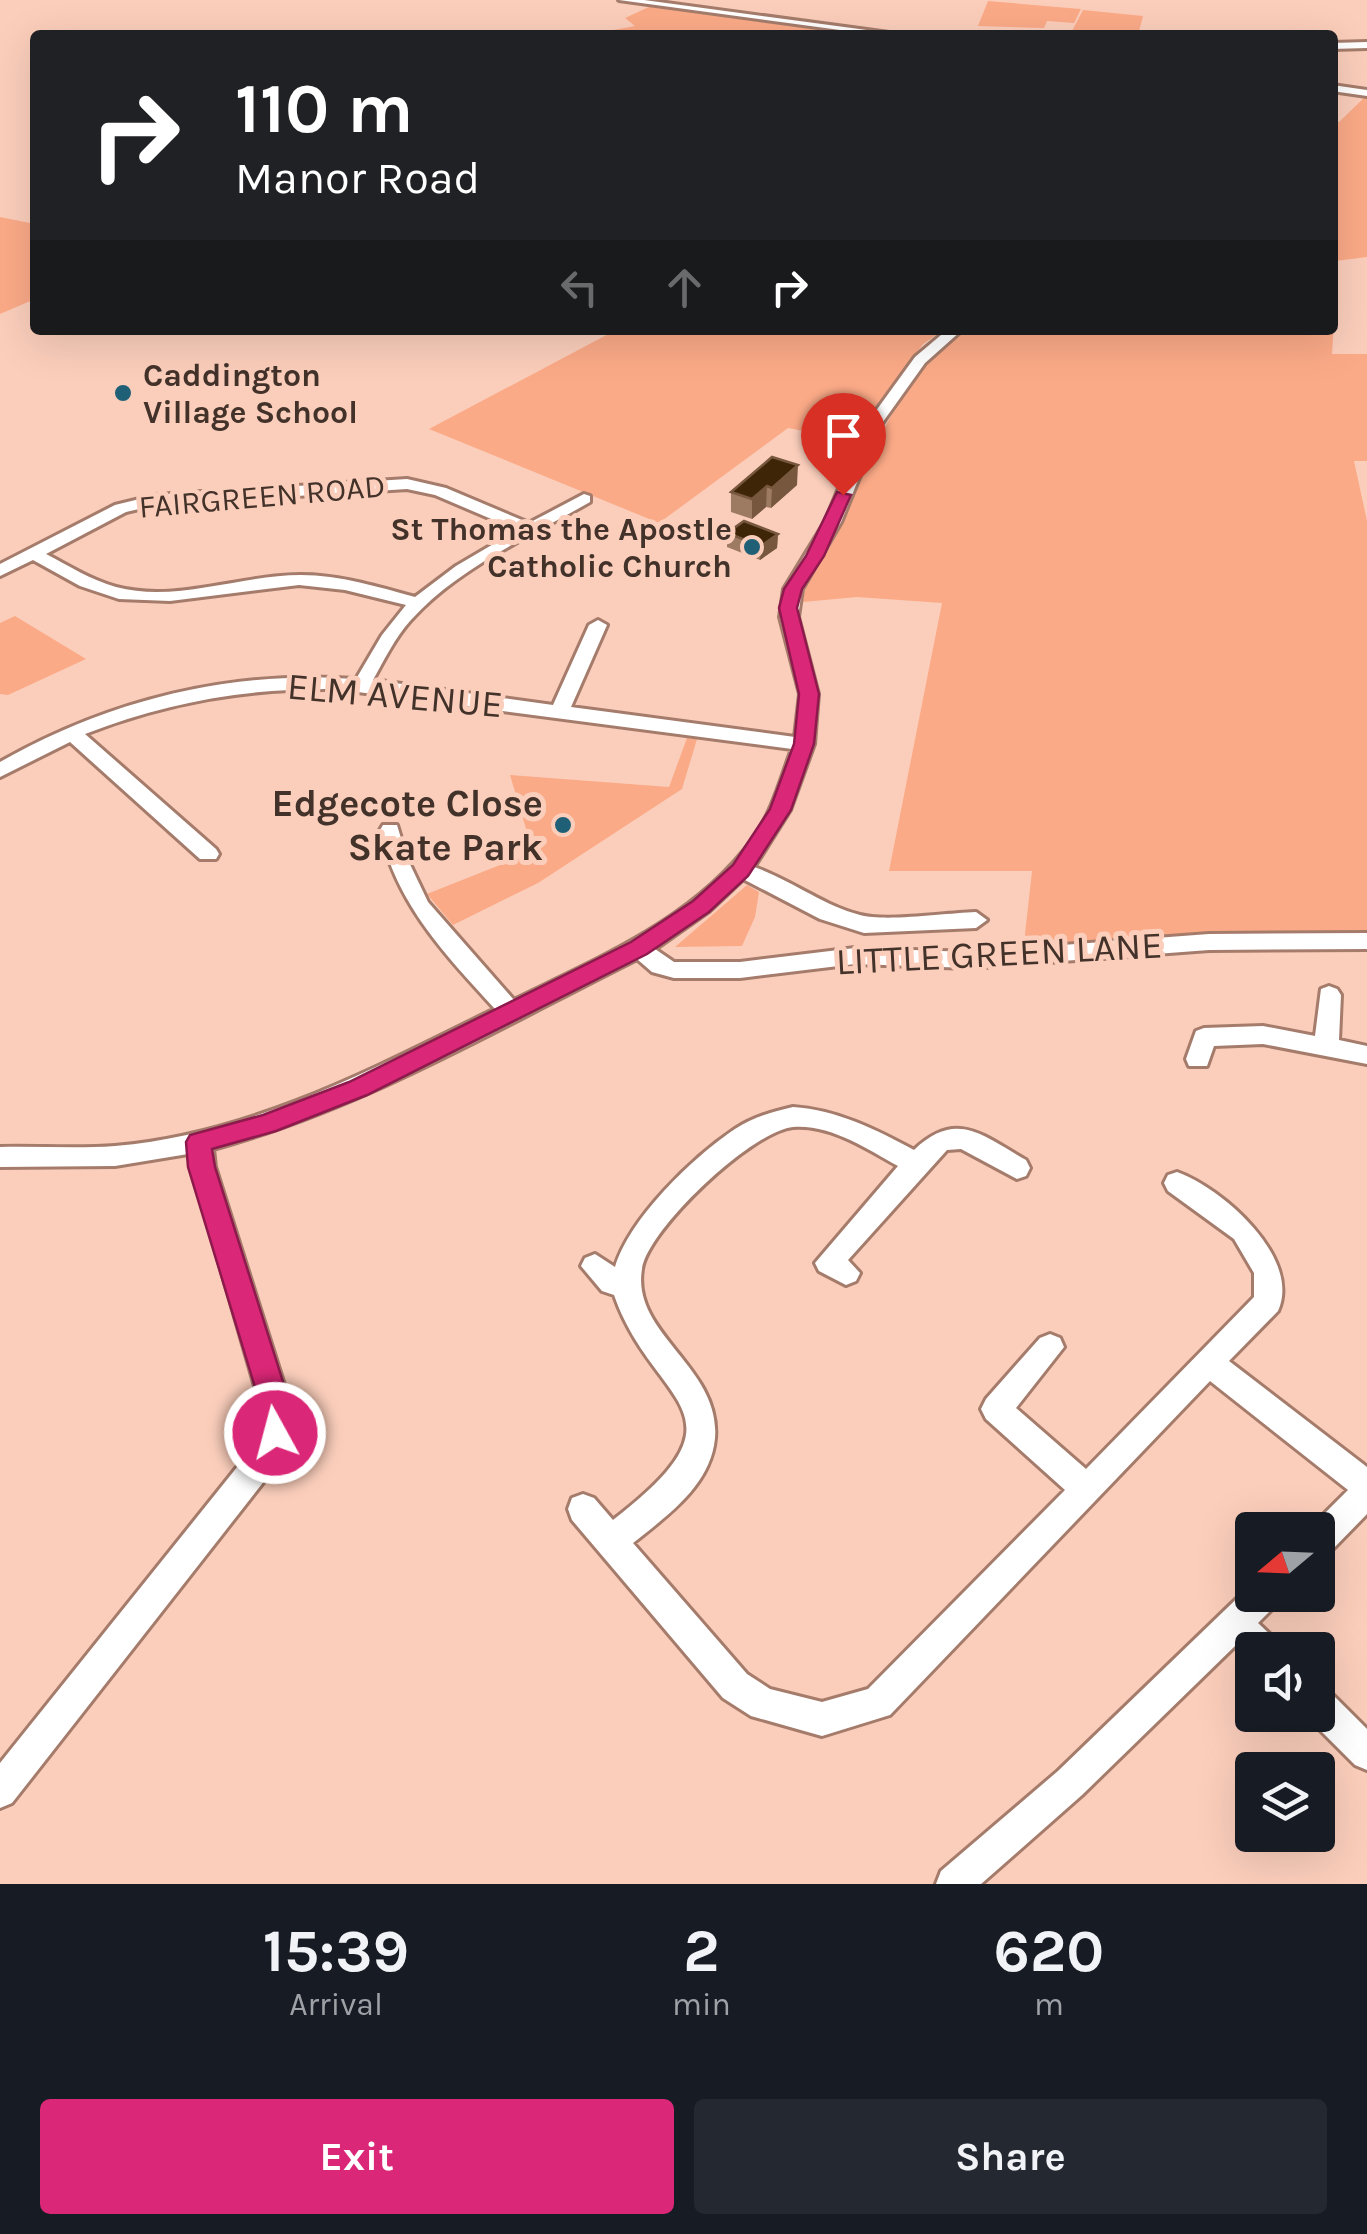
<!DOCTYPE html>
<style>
:root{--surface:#171b24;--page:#242831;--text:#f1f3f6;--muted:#9ea1a6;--accent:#db2777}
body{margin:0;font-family:Karla,sans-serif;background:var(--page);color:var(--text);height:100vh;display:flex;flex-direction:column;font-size:38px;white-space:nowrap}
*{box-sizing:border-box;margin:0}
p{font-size:32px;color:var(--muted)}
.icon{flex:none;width:55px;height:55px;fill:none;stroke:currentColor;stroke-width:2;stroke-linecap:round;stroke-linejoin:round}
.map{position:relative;height:1884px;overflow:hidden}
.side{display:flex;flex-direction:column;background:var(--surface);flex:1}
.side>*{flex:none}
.banner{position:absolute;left:30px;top:30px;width:1308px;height:305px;border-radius:10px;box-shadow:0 10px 40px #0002;background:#202124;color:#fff;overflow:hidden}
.needle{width:65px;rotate:251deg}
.buttons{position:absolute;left:1235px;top:1512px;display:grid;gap:20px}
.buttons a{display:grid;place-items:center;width:100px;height:100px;border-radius:10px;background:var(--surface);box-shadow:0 10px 40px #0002;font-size:50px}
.pin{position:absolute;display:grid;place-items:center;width:85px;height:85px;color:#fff;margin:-102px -42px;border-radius:50% 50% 50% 0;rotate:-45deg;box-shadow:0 0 10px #0007}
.pin .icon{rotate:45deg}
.me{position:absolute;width:110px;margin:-55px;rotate:353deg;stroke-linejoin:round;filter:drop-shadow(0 0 8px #0008)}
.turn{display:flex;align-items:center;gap:35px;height:210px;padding:0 40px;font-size:45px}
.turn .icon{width:130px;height:130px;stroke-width:2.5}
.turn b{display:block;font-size:70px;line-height:85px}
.lanes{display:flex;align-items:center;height:95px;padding:0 40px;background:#0003;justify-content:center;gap:50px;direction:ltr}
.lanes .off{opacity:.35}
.eta{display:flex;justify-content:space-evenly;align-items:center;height:170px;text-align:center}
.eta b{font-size:60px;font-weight:700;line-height:70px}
.action{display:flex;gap:20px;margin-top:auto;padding:20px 40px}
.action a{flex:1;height:115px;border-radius:10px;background:var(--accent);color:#fff;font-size:40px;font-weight:700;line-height:115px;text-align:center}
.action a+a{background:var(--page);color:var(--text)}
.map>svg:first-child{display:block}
</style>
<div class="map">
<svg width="1367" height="1884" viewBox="0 0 1367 1884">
<rect width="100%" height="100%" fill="#fbcebb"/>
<path fill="#fbaa87" d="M 988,1 L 1081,9 L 1074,23 L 1047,21 L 1044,28 L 978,26 Z
M 651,6 L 888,35 L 619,35 L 608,31 L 635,26 L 625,18 Z
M 1083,10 L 1143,16 L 1138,35 L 1070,35 Z
M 1367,95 L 1367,257 L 1335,261 L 1332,121 L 1339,122 Z
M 0,217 L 35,224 L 35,299 L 0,314 Z
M 1333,306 L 1335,307 L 1332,354 L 1367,354 L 1367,461 L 1354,461 L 1367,521 L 1367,937 L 1023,952 L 1032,871 L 889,871 L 942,603 L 857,597 L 803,602 C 803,582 821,565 830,547 C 872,466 886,391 962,330 L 1332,330 Z
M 616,330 L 923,330 L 936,335 L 923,344 L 852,440 L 788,428 L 659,523 L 429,429 Z
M 15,616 L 86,659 L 8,695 L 0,694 L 0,623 Z
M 687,738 L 697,739 L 682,789 L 538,883 L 453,925 L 427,894 L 533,852 L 510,775 L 669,787 Z
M 747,885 L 759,892 L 755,917 L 742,946 L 675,947 Z"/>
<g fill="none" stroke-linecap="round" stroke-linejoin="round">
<defs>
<path id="minor" d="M 619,0 L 644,0 L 904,35 L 877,35 Z
M 1367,42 L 1367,48 L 1332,49 L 1332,43 Z
M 1332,85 L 1367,90 L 1367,96 L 1332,91 Z
M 947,330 L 962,330 L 925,363 L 880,426 L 841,522 L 802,589 L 798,617 L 818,694 L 814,744 L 790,810 L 754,867 C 791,880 822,905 860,915 C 886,922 946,913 976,912 L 987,920 L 976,928 L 864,933 L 820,919 L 743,879 L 709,911 L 655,949 L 674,962 L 740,962 L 855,948 L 970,952 L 1209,934 L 1367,933 L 1367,949 L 1209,950 L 970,968 L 855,964 L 740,978 L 674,978 L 652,972 L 637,959 C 499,1028 363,1108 213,1149 L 215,1167 L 291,1407 L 290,1433 L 276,1466 L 12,1803 L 0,1808 L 0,1763 L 254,1446 L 260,1433 L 261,1407 L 188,1154 L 115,1166 L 0,1167 L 0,1147 C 38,1146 77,1149 115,1146 C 252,1134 373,1069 495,1009 C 445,954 397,905 380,830 L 383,825 L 397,825 L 407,858 L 428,902 L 514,1000 C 599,958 695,919 753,839 C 772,813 781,779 792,749 L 335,689 C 247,688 167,702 85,734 L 216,849 L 219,854 L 216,859 L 200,859 L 70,742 L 0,777 L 0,762 C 109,700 230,670 356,679 L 382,635 L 406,605 L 345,590 L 299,585 L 170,601 L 119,599 L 80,586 L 33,560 L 0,576 L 0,564 L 115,505 L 156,495 L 407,479 L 446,488 L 529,523 L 584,494 L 590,496 L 590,502 C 529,537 457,568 410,621 C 395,638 384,660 373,680 L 553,705 L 589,625 L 598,620 L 607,625 L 571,707 L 795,737 L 800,694 L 780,617 L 784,589 L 825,522 L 865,426 L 915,357 ZM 407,489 L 435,495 L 517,530 L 456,566 L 415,597 C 378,587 340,575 301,575 C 240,575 176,603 116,587 C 91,580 69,566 46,554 L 126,512 L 156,505 Z
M 1329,986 L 1337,989 L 1341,995 L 1339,1040 L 1367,1046 L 1367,1064 L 1263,1044 L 1214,1046 L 1207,1066 L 1189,1066 L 1186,1059 L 1196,1031 L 1204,1028 L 1263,1026 L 1315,1036 L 1321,989 Z
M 793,1107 C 837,1110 875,1129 914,1150 C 957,1109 983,1136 1026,1160 L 1030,1168 L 1026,1176 L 1017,1179 L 961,1149 L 947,1150 L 848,1260 L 860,1273 L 856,1281 L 846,1285 L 819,1271 L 815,1263 L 898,1166 C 867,1149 830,1124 793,1127 C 752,1131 648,1229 642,1269 C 631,1334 721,1367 715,1438 C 711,1485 667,1516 633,1543 L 747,1674 L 770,1689 L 822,1702 L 868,1689 L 1065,1490 L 986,1419 L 981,1409 L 986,1399 L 1040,1338 L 1050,1334 L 1060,1338 L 1064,1347 L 1016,1408 L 1086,1469 L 1254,1297 L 1254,1273 L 1234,1239 L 1168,1191 L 1164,1183 L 1168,1175 L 1177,1172 C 1222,1188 1302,1258 1278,1311 L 1229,1361 L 1367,1467 L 1367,1514 L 1329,1553 L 1318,1557 L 1318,1530 L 1308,1530 L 1348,1490 L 1210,1381 L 890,1715 L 822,1736 L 751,1716 L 723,1698 L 572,1520 L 568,1509 L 572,1498 L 583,1494 L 594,1498 L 613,1520 C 756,1410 653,1407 614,1295 L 602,1291 L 581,1266 L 585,1258 L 595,1254 L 615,1267 C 630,1218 692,1158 735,1129 C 753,1117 772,1112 793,1107 Z
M 1252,1584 L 1252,1595 L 1280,1595 L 1275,1606 L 1258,1623 L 1274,1638 L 1278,1650 L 1252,1650 L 1252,1662 L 1235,1646 L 1082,1795 L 981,1884 L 936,1884 L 941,1871 L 1058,1771 Z
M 1318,1687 L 1330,1692 L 1367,1729 L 1367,1770 L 1355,1765 L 1306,1716 L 1318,1715 Z"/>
</defs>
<use href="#minor" stroke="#a57c6b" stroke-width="6"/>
<use href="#minor" fill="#fff" fill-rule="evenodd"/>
</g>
<path fill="#9d7a62" d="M 772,457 L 797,485 L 771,508 L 766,507 L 752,519 L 731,512 L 731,492 Z
M 727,533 L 778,534 L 777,548 L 760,560 L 727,547 Z"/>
<path fill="#77583e" d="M 798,465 L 797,485 L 771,508 L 772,488 Z
M 767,486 L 766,507 L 752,519 L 752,499 Z
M 778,534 L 777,548 L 760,560 L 761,546 Z"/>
<path fill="#3f2508" stroke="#77583e" stroke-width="2.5" d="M 772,457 L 798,465 L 772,488 L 767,486 L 752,499 L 731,492 Z
M 744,521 L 778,534 L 761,546 L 727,533 Z"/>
<path fill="#db2777" stroke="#8e194d" stroke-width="2.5" d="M 837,492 L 851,495 L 824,556 L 802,589 L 797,608 L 819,694 L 814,744 L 791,810 L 748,876 L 709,912 L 647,954 L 367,1095 L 276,1131 L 212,1149 L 215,1167 L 291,1407 L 286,1443 L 275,1447 L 265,1443 L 260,1433 L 261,1407 L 188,1167 L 186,1142 L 190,1135 L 263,1115 L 349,1082 L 631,942 L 693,901 L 733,865 L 770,809 L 794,744 L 799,694 L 779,608 L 784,589 L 806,556 Z"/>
<g fill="#206076" stroke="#fbcebb" stroke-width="4">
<circle cx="123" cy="393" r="10"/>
<circle cx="752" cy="547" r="10"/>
<circle cx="563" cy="825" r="10"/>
</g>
<g text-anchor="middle" stroke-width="10" stroke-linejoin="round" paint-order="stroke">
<g font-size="32" font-weight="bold" fill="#43322a" stroke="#fbcebb" text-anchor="start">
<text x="143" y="386">Caddington<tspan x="143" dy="37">Village School</tspan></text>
<text x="732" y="540" text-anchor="end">St Thomas the Apostle<tspan x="732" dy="37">Catholic Church</tspan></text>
</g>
<g font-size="32" fill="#43322a" stroke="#fbcebb">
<text transform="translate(262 496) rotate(-5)" y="11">FAIRGREEN ROAD</text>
</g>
<g font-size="38" fill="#43322a" stroke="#fbcebb">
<text transform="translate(395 695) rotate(5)" y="13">ELM AVENUE</text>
<text transform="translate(999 953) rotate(-3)" y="13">LITTLE GREEN LANE</text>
</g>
<g font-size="38" font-weight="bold" fill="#43322a" stroke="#fbcebb" text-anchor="end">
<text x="543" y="816">Edgecote Close<tspan x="543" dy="44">Skate Park</tspan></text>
</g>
</g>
</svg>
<div class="buttons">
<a><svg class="needle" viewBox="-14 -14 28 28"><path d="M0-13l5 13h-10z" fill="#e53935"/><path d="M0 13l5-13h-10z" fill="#9ea1a6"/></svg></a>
<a><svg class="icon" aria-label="sound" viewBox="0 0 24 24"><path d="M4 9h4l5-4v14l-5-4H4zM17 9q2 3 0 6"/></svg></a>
<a><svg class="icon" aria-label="layers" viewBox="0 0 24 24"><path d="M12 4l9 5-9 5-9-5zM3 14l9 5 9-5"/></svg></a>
</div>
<div class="pin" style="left:843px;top:495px;background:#d93025"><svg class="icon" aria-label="arrive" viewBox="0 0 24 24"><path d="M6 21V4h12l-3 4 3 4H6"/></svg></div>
<svg class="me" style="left:275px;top:1433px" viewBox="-20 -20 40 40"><circle r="17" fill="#db2777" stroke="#fff" stroke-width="3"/><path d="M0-11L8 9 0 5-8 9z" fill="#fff"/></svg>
<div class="banner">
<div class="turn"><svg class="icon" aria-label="right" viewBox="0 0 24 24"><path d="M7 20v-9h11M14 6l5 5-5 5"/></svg><div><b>110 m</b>Manor Road</div></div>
<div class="lanes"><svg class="icon off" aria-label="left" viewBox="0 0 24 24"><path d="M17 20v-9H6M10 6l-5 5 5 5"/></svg><svg class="icon off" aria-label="ahead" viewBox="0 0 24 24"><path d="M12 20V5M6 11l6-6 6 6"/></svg><svg class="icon" aria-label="right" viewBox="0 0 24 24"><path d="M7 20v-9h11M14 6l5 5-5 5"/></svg></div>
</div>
</div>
<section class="side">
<div class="eta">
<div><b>15:39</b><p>Arrival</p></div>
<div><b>2</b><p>min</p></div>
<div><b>620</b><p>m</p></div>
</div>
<div class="action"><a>Exit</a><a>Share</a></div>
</section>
